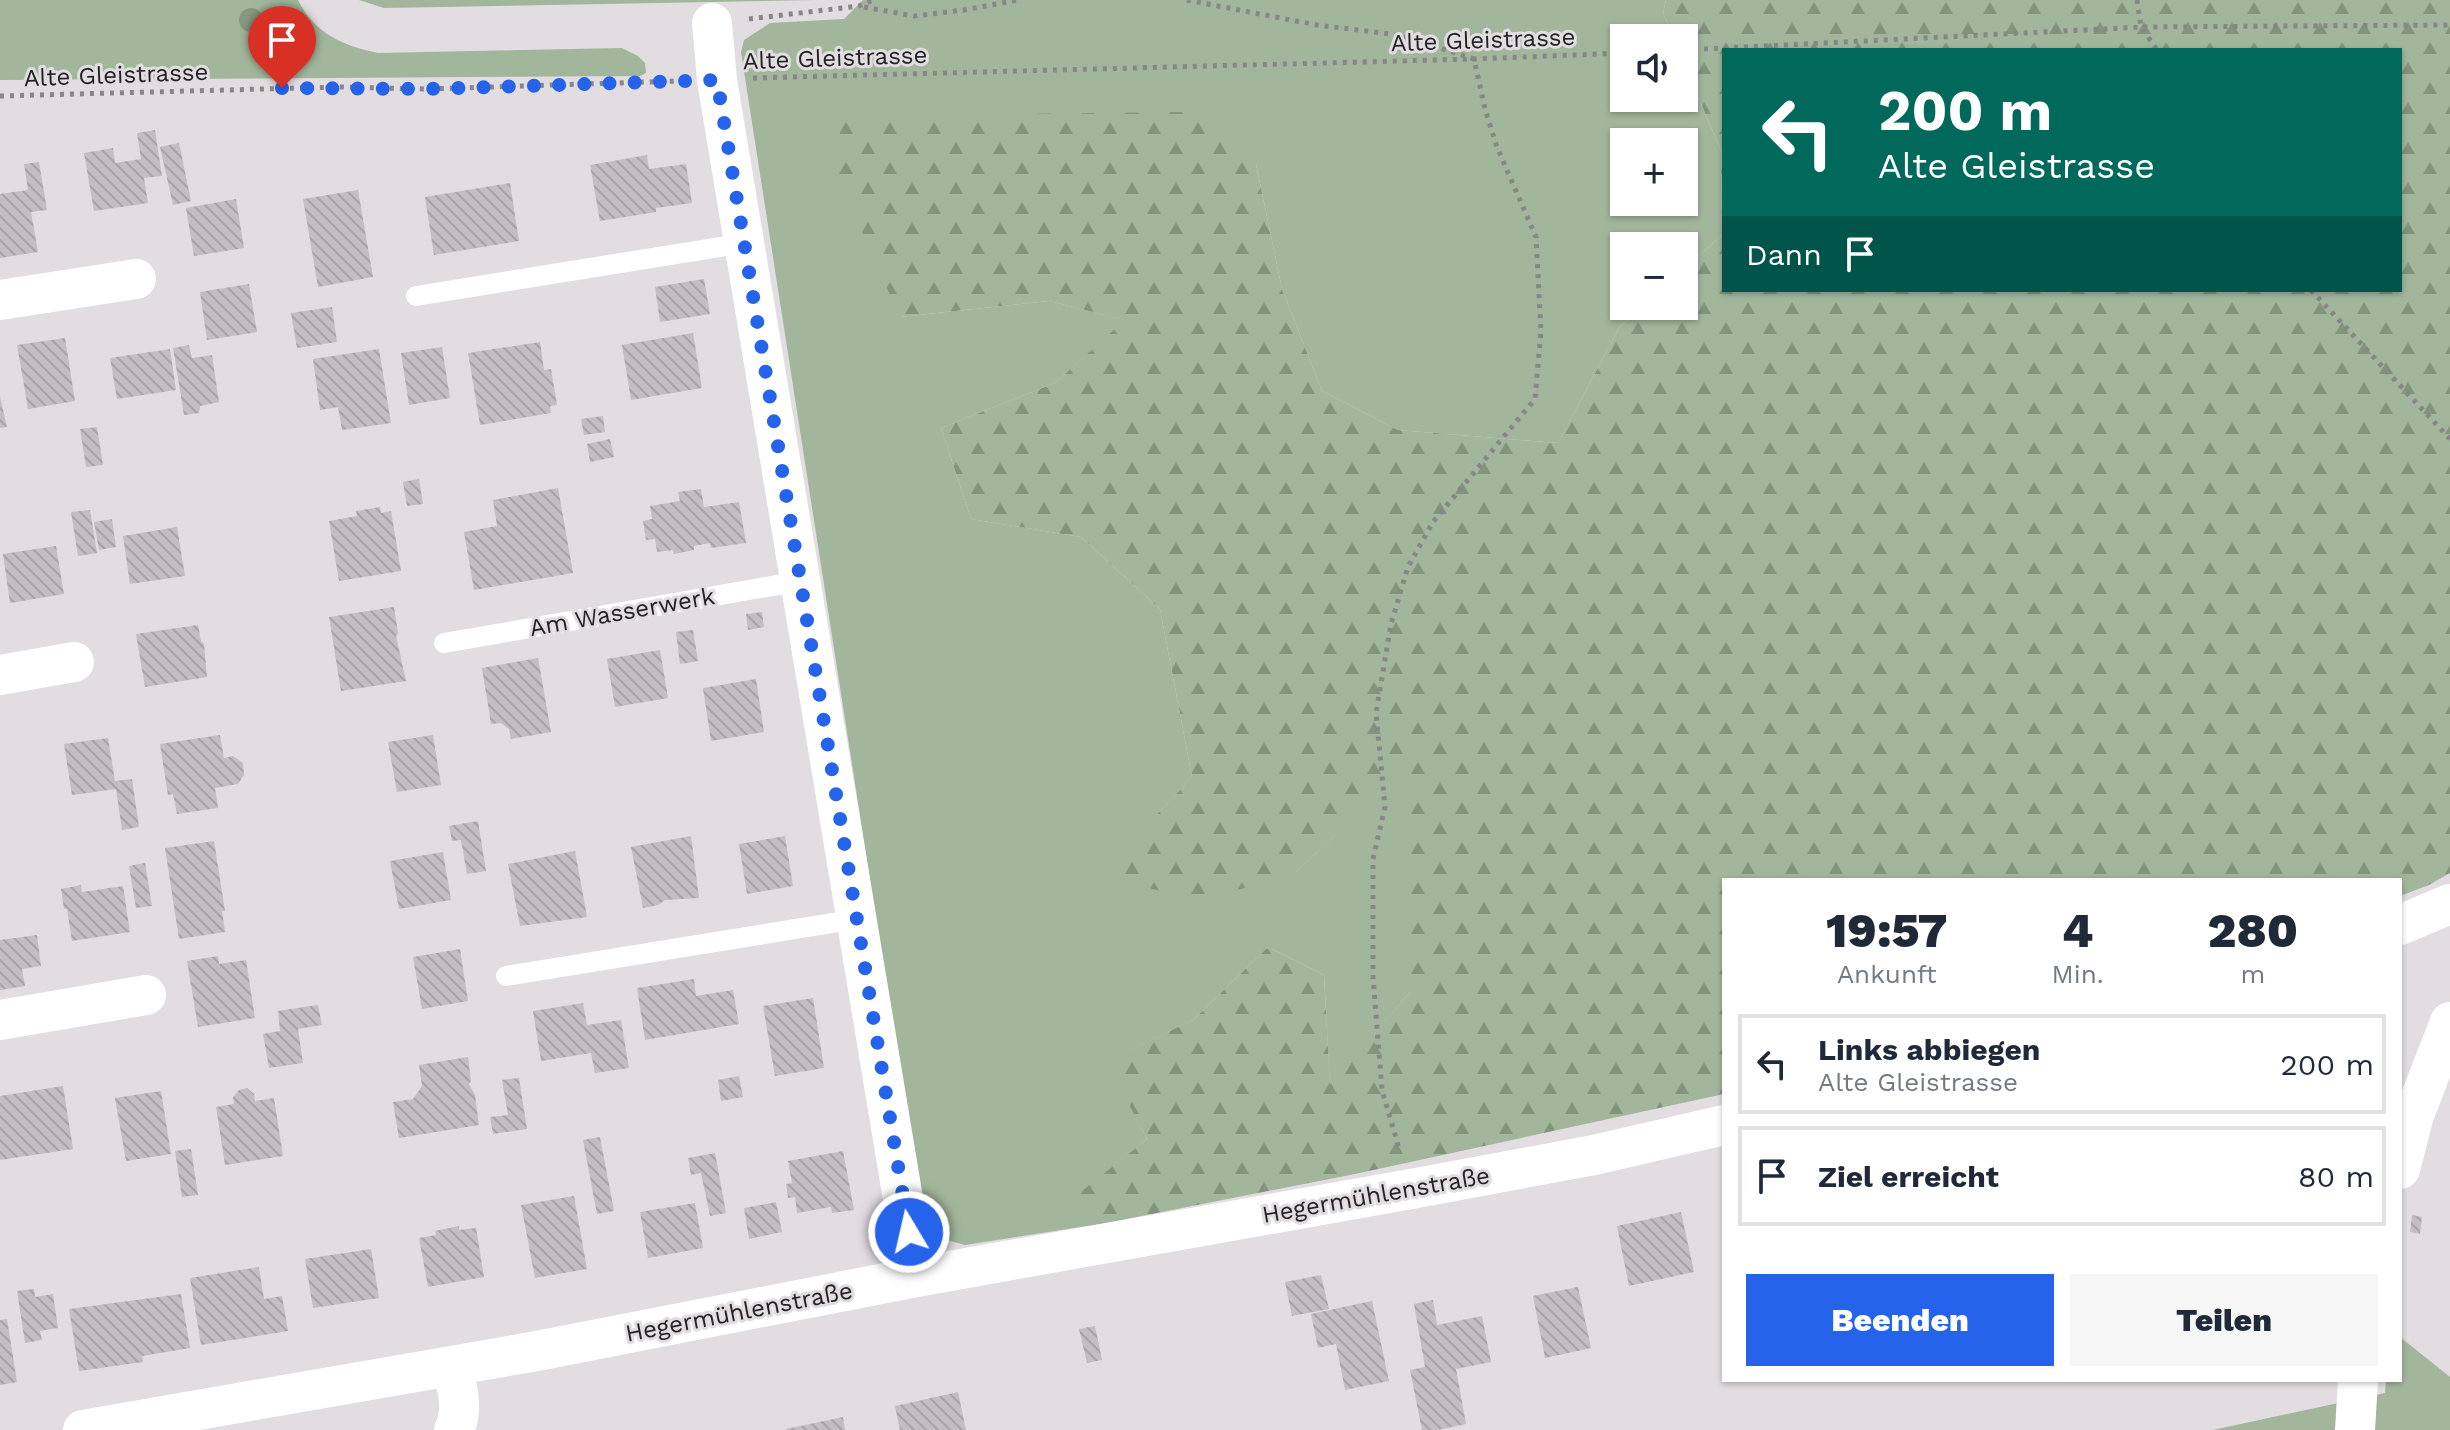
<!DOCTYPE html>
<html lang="de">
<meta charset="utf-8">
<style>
:root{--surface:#fff;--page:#f6f6f7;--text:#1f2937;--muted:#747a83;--line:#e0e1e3;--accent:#2563eb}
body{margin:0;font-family:"Work Sans",sans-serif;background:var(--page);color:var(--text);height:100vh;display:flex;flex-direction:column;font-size:30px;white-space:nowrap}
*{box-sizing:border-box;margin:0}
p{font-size:26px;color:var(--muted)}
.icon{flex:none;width:44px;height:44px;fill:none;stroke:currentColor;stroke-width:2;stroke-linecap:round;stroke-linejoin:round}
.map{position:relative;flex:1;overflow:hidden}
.side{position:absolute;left:1722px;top:878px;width:680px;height:504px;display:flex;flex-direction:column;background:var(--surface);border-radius:0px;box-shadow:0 2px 6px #0004}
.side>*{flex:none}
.top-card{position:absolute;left:1722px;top:48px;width:680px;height:244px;border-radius:0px;box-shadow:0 2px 6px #0004;background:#00695c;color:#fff;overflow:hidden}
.controls{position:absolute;left:1610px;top:24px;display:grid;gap:16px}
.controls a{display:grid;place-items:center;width:88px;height:88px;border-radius:0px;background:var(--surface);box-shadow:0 2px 6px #0004;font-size:40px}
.pin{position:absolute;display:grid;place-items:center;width:68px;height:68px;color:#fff;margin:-82px -34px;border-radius:50% 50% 50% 0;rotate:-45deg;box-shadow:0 0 8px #0007}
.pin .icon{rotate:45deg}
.me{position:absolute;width:88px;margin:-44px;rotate:351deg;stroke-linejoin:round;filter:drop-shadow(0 0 6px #0008)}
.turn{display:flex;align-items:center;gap:28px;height:168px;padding:0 24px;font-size:36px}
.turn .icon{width:104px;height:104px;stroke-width:2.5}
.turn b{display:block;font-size:56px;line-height:68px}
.then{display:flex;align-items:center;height:76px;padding:0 24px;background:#0003;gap:16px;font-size:30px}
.eta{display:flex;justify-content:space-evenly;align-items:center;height:136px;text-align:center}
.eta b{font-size:48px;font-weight:800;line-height:56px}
.button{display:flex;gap:16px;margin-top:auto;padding:16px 24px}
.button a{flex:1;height:92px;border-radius:0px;background:var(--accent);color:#fff;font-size:32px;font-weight:800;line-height:92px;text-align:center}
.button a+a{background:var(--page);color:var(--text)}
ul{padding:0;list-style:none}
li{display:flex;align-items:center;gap:24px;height:100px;margin:0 16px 12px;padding:0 8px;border:4px solid var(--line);border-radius:0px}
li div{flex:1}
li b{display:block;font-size:30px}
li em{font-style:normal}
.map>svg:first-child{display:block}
</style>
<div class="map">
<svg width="2450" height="1430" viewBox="0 0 2450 1430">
<defs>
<pattern id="forest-firs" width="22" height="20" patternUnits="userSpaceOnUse" patternTransform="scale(2)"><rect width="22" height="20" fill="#a1b69a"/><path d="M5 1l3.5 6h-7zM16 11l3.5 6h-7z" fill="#83947d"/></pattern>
<pattern id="building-back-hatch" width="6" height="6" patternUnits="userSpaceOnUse" patternTransform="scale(2)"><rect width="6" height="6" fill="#c2bec2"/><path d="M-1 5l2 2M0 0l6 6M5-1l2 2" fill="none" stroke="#a7a3a7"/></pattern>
</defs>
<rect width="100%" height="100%" fill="#e1dde1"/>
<path fill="#a1b69a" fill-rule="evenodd" d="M 0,0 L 298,0 C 314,33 343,46 378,53 L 622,48 L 638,56 L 645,63 L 646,73 L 640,76 L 0,80 Z
M 359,0 L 816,0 L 384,8 Z
M 863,0 L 1666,0 L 1663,13 L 1674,38 L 1624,38 L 1624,98 L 1684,98 L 1684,63 L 1721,151 L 1722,235 L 1684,269 L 1684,246 L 1624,246 L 1624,306 L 1643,306 L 1619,328 L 1558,443 L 1398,430 L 1322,391 L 1282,289 L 1256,164 L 900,317 L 1049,301 L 1126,320 L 1055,383 L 941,428 L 971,519 L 1081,537 L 1160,609 L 1192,777 L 1101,876 L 1296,872 L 1410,764 L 1410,992 L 1330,1086 L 1324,975 L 1268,947 L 1193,1020 L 1107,1061 L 1147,1139 L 1078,1195 L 1106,1223 L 965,1245 L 947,1240 L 922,1213 L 741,52 L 744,40 L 770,23 L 844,19 ZM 1624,142 L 1684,142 L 1684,202 L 1624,202 Z
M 2400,1337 L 2450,1377 L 2450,1430 L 2213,1430 L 2385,1393 L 2386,1380 L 2400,1380 Z"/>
<path fill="url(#forest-firs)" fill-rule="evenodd" d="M 1666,0 L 2450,0 L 2450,873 L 2429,885 L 2400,896 L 2400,880 L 1724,880 L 1724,1094 L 1355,1174 L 1106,1223 L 1077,1195 L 1147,1139 L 1106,1061 L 1193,1020 L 1268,947 L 1324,975 L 1330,1085 L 1410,992 L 1410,765 L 1296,872 L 1201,901 L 1100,876 L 1192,777 L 1160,609 L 1081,537 L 971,519 L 941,428 L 1055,383 L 1125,320 L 1049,301 L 900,317 L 832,165 L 844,116 L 1189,112 L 1256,164 L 1282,289 L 1322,391 L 1398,430 L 1558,443 L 1619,328 L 1643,306 L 1684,306 L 1684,269 L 1722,235 L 1721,151 L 1684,63 L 1684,38 L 1674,38 L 1663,13 ZM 1724,50 L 2400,50 L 2400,290 L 1724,290 Z"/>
<path fill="url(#building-back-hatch)" d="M 155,130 L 162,176 L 144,178 L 148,203 L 94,211 L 84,153 L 113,148 L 115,163 L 141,159 L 137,133 Z
M 179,143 L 191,201 L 173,205 L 160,147 Z
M 647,155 L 649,169 L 686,164 L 692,203 L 656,208 L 656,212 L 600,221 L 590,165 Z
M 39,162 L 47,210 L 31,212 L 38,252 L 0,258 L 0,194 L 28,190 L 24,164 Z
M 510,183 L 519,241 L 434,255 L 425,197 Z
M 358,190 L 373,277 L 318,287 L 303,199 Z
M 236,199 L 244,248 L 194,256 L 186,208 Z
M 704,279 L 710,314 L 660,322 L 655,287 Z
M 249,284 L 257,332 L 207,340 L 200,292 Z
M 332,307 L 337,342 L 297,348 L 291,313 Z
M 693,333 L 702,388 L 631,400 L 622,345 Z
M 65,338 L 75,401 L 28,409 L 17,345 Z
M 540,342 L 544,370 L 551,369 L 557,405 L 550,406 L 551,413 L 480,425 L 468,353 Z
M 189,345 L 192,358 L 212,355 L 219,402 L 200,406 L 199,413 L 184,415 L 173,348 Z
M 442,347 L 450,398 L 409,405 L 401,353 Z
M 170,349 L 176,390 L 117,399 L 110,358 Z
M 379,349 L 391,423 L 342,430 L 338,407 L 320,410 L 313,359 Z
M 0,397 L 7,427 L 0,428 Z
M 603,416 L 605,432 L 584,435 L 581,419 Z
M 97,427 L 103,465 L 86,467 L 80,429 Z
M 610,439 L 614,457 L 590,462 L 587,444 Z
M 419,479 L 423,504 L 407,506 L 403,482 Z
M 558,488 L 573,573 L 474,590 L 464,532 L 497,526 L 493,500 Z
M 701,489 L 704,507 L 739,502 L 746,543 L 711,548 L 710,543 L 694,546 L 694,550 L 674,554 L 673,550 L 657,552 L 655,539 L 646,540 L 643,521 L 652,519 L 650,506 L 680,501 L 678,492 Z
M 380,507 L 381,513 L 391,511 L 401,571 L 339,581 L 329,521 L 357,516 L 356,511 Z
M 90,510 L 97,553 L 78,556 L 71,512 Z
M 112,519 L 116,547 L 99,550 L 94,522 Z
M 177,527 L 185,576 L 130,584 L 123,536 Z
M 56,546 L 64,594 L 10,603 L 3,554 Z
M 394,607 L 398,633 L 396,636 L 406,681 L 341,691 L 329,617 Z
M 762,612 L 764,627 L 748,630 L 746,614 Z
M 198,625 L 201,641 L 204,644 L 207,677 L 145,687 L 136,634 Z
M 693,630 L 698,661 L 680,664 L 676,632 Z
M 660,650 L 668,698 L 615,707 L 607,659 Z
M 538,658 L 551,732 L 511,739 L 509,729 L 501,723 L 491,724 L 482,668 Z
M 756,679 L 764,732 L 711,741 L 703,688 Z
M 220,735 L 224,758 L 233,756 L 243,763 L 244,775 L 238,784 L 215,788 L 218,808 L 177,814 L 173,794 L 168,795 L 160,744 Z
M 433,735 L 441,785 L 397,792 L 388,742 Z
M 108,738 L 115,781 L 132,779 L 139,827 L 122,830 L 116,789 L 72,795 L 64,744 Z
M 478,821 L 486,871 L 467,874 L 461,840 L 452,841 L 449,826 Z
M 691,836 L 699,898 L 665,900 L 658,905 L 643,908 L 631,847 Z
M 785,836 L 793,886 L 747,894 L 739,844 Z
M 214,841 L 225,911 L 222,911 L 225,932 L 179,939 L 165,848 Z
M 575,851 L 587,917 L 520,926 L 508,864 Z
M 443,852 L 451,900 L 399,909 L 390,861 Z
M 145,863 L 152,906 L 136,908 L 129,866 Z
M 81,885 L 82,892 L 123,886 L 130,932 L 72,941 L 67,909 L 64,909 L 61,889 Z
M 37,935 L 41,966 L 22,969 L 25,986 L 0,990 L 0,940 Z
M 460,949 L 468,1001 L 422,1009 L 413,957 Z
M 218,956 L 219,964 L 246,960 L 255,1018 L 198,1027 L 187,961 Z
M 694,979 L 696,996 L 733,990 L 739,1024 L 645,1040 L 637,988 Z
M 813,998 L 824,1068 L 775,1076 L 763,1006 Z
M 583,1003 L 587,1025 L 621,1020 L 629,1068 L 595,1073 L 591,1053 L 541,1061 L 533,1011 Z
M 318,1005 L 322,1025 L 298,1029 L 303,1063 L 269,1068 L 263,1034 L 280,1031 L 278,1011 Z
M 468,1057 L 471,1081 L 469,1084 L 475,1095 L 479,1125 L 399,1138 L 393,1102 L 413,1099 L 422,1086 L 419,1065 Z
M 739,1076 L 743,1097 L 721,1101 L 718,1080 Z
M 519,1078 L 527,1129 L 493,1134 L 490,1117 L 508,1115 L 502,1080 Z
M 63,1086 L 73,1149 L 0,1160 L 0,1096 Z
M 247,1088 L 254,1094 L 255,1101 L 274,1098 L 283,1156 L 225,1165 L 216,1107 L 234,1104 L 233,1097 L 239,1090 Z
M 161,1091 L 171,1154 L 126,1161 L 115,1098 Z
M 600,1137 L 614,1211 L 597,1214 L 583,1140 Z
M 191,1149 L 198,1195 L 182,1197 L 175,1151 Z
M 843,1151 L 854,1210 L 832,1213 L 831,1207 L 797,1213 L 795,1197 L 788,1198 L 786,1184 L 792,1183 L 788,1161 Z
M 715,1153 L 726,1213 L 710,1216 L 701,1173 L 691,1175 L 688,1158 Z
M 574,1196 L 587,1269 L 535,1278 L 521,1205 Z
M 776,1202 L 782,1232 L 749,1239 L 744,1208 Z
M 695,1203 L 703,1248 L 648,1258 L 640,1212 Z
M 1681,1212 L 1694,1272 L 1629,1286 L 1617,1226 Z
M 2412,1215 L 2422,1217 L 2420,1234 L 2410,1232 Z
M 459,1226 L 459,1230 L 476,1228 L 484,1277 L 428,1287 L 419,1238 L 436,1235 L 435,1231 Z
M 371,1249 L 379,1298 L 313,1308 L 305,1259 Z
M 259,1267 L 264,1299 L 282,1296 L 288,1331 L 201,1345 L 190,1278 Z
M 1321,1275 L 1329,1309 L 1292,1316 L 1285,1282 Z
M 1578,1287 L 1591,1348 L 1545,1358 L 1533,1296 Z
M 34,1289 L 35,1297 L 53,1294 L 58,1328 L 40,1331 L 42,1340 L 25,1343 L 17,1291 Z
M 181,1294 L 190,1348 L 142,1356 L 143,1362 L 79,1371 L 69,1309 Z
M 1433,1300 L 1437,1325 L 1482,1316 L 1491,1362 L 1456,1369 L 1466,1424 L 1438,1430 L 1422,1430 L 1410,1370 L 1425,1367 L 1414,1304 Z
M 1372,1301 L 1389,1381 L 1345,1390 L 1336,1344 L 1318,1348 L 1311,1314 Z
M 7,1319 L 17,1382 L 0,1385 L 0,1320 Z
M 1095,1326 L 1102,1360 L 1087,1363 L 1079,1329 Z
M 958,1392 L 966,1430 L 900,1430 L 895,1406 Z
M 843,1417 L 845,1430 L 786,1430 L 786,1429 Z"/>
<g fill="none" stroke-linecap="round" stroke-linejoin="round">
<path stroke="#898689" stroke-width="5" stroke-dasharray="4 6" stroke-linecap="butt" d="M 1187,0 L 1317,25 L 1399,35 L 1474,59 L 1485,109 L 1497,147 L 1536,237 L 1541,331 L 1535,399 L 1433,522 L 1408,567 L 1391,624 L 1376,713 L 1385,807 L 1373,859 L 1373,977 L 1382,1090 L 1400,1152
M 2137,0 L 2141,27 L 2157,50
M 864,7 L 914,16 L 964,10 L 1018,0
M 749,19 L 859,6 L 873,0
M 1684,50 L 2141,27 L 2450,25
M 753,78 L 1474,59 L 1624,53
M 0,96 L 339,87 L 427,89 L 679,81
M 2311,290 L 2450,439"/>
<path stroke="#fff" stroke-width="20" d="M 416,296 L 745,243
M 444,643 L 801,581
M 506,976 L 857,919"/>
<path stroke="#fff" stroke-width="40" d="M 712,23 L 717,80 L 916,1277
M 0,300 L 136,279
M 0,675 L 74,662
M 2400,925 L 2450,904
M 0,1020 L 146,995
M 2400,1169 L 2414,1115 L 2450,1022
M 452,1366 C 457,1386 464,1410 454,1430
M 83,1430 L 537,1351 L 916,1277 L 1411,1189 L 1594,1155 L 1724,1125
M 2355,1430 L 2358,1380"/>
</g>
<circle fill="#86987f" cx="251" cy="20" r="12"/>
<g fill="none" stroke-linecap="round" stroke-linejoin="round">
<path stroke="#2563eb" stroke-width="14" stroke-dasharray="0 25.2" d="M 282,88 L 427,89 L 717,80 L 909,1232"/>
</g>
<g text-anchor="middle" stroke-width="6" stroke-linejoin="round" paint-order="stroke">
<g font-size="24" fill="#242224" stroke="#e1dde1">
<text transform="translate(1483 40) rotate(-2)" y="8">Alte Gleistrasse</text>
<text transform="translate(835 58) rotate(-2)" y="8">Alte Gleistrasse</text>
<text transform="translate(116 75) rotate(-2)" y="8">Alte Gleistrasse</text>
<text transform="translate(622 612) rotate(-10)" y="8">Am Wasserwerk</text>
<text transform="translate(1376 1195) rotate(-10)" y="8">Hegermühlenstraße</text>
<text transform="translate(739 1312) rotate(-11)" y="8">Hegermühlenstraße</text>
</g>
</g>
</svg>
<div class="controls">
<a><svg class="icon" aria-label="sound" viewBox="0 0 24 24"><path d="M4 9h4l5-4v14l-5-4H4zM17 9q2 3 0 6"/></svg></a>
<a>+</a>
<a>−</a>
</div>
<div class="pin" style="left:282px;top:88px;background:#d93025"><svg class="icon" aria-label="arrive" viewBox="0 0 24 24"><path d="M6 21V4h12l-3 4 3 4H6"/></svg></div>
<svg class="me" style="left:909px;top:1232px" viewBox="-20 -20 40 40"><circle r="17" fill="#2563eb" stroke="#fff" stroke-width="3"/><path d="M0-11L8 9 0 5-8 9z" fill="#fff"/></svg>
<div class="top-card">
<div class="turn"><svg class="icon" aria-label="left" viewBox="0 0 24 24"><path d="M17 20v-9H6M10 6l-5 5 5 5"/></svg><div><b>200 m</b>Alte Gleistrasse</div></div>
<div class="then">Dann<svg class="icon" aria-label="arrive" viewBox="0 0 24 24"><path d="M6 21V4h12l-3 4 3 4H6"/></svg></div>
</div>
<section class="side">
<div class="eta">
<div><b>19:57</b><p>Ankunft</p></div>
<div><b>4</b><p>Min.</p></div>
<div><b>280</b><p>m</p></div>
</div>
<ul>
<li><svg class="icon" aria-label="left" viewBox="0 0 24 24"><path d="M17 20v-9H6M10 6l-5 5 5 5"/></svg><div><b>Links abbiegen</b><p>Alte Gleistrasse</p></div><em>200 m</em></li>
<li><svg class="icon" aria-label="arrive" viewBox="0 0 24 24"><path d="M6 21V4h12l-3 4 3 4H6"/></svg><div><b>Ziel erreicht</b></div><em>80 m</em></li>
</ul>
<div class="button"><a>Beenden</a><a>Teilen</a></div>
</section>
</div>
